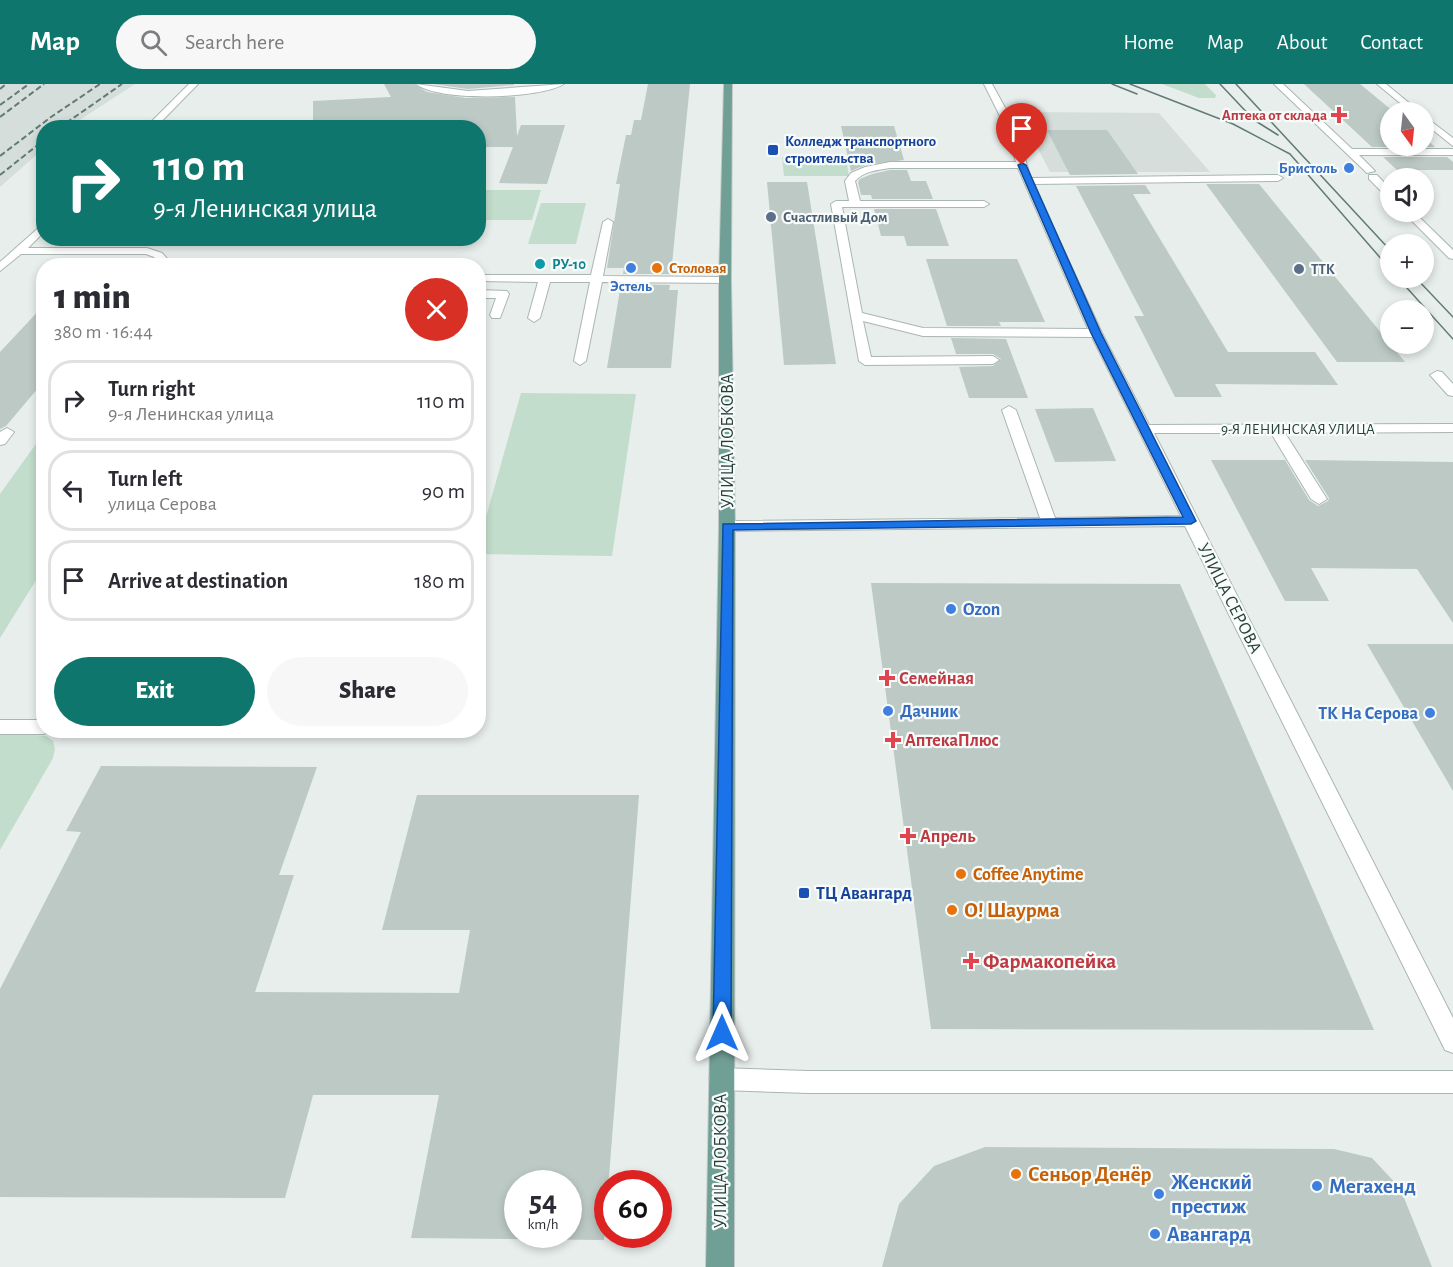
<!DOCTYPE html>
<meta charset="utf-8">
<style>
:root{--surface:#fff;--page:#f7f7f7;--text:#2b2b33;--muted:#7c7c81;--line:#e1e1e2;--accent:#0f766e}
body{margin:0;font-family:"Alegreya Sans",sans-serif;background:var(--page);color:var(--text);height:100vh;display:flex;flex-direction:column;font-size:22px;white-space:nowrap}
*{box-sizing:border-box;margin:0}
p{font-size:20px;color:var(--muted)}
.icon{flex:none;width:33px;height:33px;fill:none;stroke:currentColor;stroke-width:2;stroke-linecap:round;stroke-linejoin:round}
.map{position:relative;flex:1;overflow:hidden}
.details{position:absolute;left:36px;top:174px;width:450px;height:480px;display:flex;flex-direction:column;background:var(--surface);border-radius:24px;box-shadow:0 3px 9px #0003}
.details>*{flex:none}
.top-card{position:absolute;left:36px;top:36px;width:450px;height:126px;border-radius:24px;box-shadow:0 3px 9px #0003;background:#0f766e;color:#fff;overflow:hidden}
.needle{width:39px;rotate:165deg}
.tools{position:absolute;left:1380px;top:18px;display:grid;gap:12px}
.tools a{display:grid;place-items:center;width:54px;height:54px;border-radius:50%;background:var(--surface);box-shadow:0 3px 9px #0003;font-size:30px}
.speed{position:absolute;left:504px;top:1086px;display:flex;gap:12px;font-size:30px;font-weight:700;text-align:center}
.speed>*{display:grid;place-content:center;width:78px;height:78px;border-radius:50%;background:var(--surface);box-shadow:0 3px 9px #0003;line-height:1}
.speed small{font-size:15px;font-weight:400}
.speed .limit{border:9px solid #d22;background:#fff;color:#111}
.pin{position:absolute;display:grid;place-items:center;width:51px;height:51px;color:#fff;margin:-62px -26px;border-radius:50% 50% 50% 0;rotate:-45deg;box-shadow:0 0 6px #0007}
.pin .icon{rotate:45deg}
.me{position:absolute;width:66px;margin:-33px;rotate:0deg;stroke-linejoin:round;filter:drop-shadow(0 0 4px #0008)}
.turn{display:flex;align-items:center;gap:21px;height:126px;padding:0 18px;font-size:27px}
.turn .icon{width:78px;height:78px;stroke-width:2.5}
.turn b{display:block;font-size:42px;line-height:51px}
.round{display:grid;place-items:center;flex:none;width:63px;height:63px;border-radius:32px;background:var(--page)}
.summary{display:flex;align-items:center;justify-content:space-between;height:102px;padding:0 18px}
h1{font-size:36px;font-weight:800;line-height:45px}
.primary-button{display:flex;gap:12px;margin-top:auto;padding:12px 18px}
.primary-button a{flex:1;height:69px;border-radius:36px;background:var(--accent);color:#fff;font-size:24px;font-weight:800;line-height:69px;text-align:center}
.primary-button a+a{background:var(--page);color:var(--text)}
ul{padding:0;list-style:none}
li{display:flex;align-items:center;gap:18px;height:81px;margin:0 12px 9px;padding:0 6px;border:3px solid var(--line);border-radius:24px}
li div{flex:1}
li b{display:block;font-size:22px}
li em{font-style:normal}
header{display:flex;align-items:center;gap:36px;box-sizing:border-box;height:84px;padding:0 30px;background:var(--accent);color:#fff}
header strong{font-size:28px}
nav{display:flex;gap:33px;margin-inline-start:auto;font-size:21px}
.search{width:420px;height:54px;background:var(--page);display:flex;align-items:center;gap:15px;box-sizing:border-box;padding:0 21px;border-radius:33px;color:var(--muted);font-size:22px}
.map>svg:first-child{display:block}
</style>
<header>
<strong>Map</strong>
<div class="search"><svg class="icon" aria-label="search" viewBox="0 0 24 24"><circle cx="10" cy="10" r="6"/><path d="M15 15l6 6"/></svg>Search here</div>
<nav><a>Home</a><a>Map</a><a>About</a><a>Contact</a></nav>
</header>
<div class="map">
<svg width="1453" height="1183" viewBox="0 0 1453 1183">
<rect width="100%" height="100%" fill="#e7eeeb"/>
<path fill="#d5deda" d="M 0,0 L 135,0 L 69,43 L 44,44 L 43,65 L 0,103 Z
M 1019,28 L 1159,29 L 1210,88 L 1050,88 Z"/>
<path fill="#c2ddcb" d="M 1162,0 L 1205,0 L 1216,11 L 1215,14 L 1199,14 Z
M 782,73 L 846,75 L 849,92 L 784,92 Z
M 479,106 L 541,106 L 532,136 L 479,136 Z
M 541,119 L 586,119 L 576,160 L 528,160 Z
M 521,309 L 636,310 L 612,472 L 479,470 L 479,458 Z
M 43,350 L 43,485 L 0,554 L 0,410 Z
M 0,650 L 34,651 L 46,652 L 53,657 L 55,665 L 53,674 L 0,766 Z"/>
<path fill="#bcc9c4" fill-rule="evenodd" d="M 384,0 L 414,0 L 427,8 L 466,14 L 515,13 L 517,52 L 521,41 L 565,41 L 547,100 L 499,99 L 513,63 L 478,63 L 478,44 L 313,44 L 313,17 L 391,13 Z
M 433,0 L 514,0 L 514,1 L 468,5 Z
M 648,0 L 690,0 L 671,190 L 623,190 L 624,184 L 607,184 L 620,100 L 616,100 L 626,51 L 631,51 L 634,36 L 641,36 Z
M 1304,0 L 1360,0 L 1394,28 L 1390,28 L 1390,62 L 1424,62 L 1424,53 L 1435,63 L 1372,63 Z
M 841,42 L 894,42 L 904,76 L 865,81 L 851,87 Z
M 1047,46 L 1107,46 L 1138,90 L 1070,91 Z
M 1383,73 L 1447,73 L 1453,78 L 1453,86 L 1397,86 Z
M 890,86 L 907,86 L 911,97 L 926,97 L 933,115 L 872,115 L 871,111 L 861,111 L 858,98 L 860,95 L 872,90 Z
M 767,98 L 807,98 L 836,280 L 784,281 Z
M 1206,100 L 1259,100 L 1405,278 L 1337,278 Z
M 1145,101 L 1151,110 L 1133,110 L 1228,268 L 1315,268 L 1338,301 L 1215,300 L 1222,313 L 1175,313 L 1134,232 L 1144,232 L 1076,102 Z
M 874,125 L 936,125 L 949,162 L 907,162 L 904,152 L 881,152 Z
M 926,175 L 1017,175 L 1045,238 L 999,238 L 1001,242 L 947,242 Z
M 621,200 L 670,201 L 669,206 L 678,206 L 671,284 L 607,284 Z
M 44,221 L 44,297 L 6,342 L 0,345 L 0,268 Z
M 951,254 L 1006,255 L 1028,314 L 969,314 L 959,283 L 993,282 L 1001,275 L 993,270 L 956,270 Z
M 1093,324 L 1116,377 L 1055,378 L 1035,325 Z
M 1211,376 L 1285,376 L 1309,416 L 1318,422 L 1328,417 L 1329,414 L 1305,376 L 1453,378 L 1453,539 L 1417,485 L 1311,484 L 1329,517 L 1285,517 Z
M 871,499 L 1180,500 L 1374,946 L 931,945 Z
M 1367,560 L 1453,560 L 1453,707 Z
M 101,682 L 317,683 L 279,791 L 294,791 L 255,908 L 459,909 L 470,846 L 382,846 L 417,711 L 639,711 L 604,1156 L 411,1154 L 439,1011 L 313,1011 L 285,1114 L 0,1113 L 0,905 L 81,748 L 66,747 ZM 518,1100 L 568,1100 L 568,1150 L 518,1150 Z
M 985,1063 L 1334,1065 L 1372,1074 L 1400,1104 L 1432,1183 L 882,1183 L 899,1120 L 934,1082 Z"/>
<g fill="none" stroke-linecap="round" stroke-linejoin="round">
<defs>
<path id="minor" d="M 189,0 L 198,0 L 155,44 L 145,44 Z
M 416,0 L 468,7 L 564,0 C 540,15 439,18 416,0 Z
M 984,0 L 992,0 L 1014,40 L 1031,94 L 1278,91 L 1283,94 L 1278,97 L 1033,100 L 1102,249 L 1149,341 L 1453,340 L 1453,348 L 1285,349 L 1327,415 L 1319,420 L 1311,415 L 1271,349 L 1154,349 L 1453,934 L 1453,969 L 1445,966 L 1185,442 L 727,447 L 719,442 L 727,437 L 1040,434 L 1002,326 L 1009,322 L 1016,326 L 1055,434 L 1181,432 L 1092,253 L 923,252 L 863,237 L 871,273 L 993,272 L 999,276 L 993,280 L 865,281 L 859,277 L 831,120 L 836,117 L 849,117 L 845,97 L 851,89 L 865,83 L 890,78 L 1016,78 L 1004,40 ZM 890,84 L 1018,84 L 1088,245 L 923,244 L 862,229 L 842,123 L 984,123 L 989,120 L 984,117 L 860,117 L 855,97 C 864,87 878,86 890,84 Z
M 1274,0 L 1283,0 L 1352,65 L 1453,65 L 1453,71 L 1359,71 L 1375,87 L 1367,89 Z
M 1377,0 L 1386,0 L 1420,28 L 1411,28 Z
M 1424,32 L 1453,54 L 1453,62 L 1424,39 Z
M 1369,91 L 1377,91 L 1390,105 L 1390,113 L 1386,112 L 1369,95 Z
M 1403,128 L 1414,128 L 1453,166 L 1453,175 L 1449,174 Z
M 608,135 L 613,138 L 603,192 L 725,193 L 731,196 L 725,199 L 602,198 L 586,277 L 580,281 L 574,277 L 590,198 L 550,198 L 540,234 L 534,238 L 528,234 L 538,198 L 478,197 L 478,191 L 591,191 L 603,138 Z
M 44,139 L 44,148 L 28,164 L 147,164 L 162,169 L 170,178 L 169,182 L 157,182 L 158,178 L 154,173 L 146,170 L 21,170 L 0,187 L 0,178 Z
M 478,206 L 507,207 L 509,210 L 500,234 L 492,234 L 490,231 L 496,214 L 478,214 Z
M 1437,287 L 1442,288 L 1453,300 L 1453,312 L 1448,311 L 1430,291 Z
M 7,344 L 14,348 L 5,360 L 0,361 L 0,348 Z
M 0,636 L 44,636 L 44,646 L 51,646 L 44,650 L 0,650 Z
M 721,984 L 808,987 L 1453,987 L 1453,1009 L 808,1009 L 721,1006 L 712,1003 L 709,995 L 712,987 Z"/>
<path id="major" d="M 724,0 L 732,0 L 731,196 L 735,442 L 734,1183 L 706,1183 L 719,442 L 719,196 Z"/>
</defs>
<use href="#minor" stroke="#aab6b2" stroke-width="2"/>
<use href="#major" stroke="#c3c9c8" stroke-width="2"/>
<use href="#minor" fill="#fff" fill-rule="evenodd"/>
<use href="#major" fill="#709f96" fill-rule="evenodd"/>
<path stroke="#627a75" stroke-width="1.5" d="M 1112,0 L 1137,10
M 1130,0 L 1233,40 L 1290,70 L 1390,185
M 1220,0 L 1254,36 L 1278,51
M 1236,0 L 1390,166
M 1398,194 L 1453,255
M 1416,194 L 1453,233"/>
<path stroke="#627a75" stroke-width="2" stroke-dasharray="6 3" stroke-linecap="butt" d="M 0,5 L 6,0
M 0,21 L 29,0
M 0,33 L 44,0
M 59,44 L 122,0
M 0,72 L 51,33 L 100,0
M 0,91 L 44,56"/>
</g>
<path fill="#1a73e8" stroke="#114b97" stroke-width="1.5" d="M 1022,79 L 1026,81 L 1101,249 L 1196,437 L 1191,440 L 733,446 L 731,949 L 728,955 L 722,957 L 715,955 L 713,949 L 723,440 L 1183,433 L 1091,249 L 1018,81 Z"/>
<g fill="#e0444e" stroke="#f7fbf9" stroke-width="2">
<path d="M1336 22h6v6h6v6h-6v6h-6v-6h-6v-6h6z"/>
<path d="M884 585h6v6h6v6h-6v6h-6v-6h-6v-6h6z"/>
<path d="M890 647h6v6h6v6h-6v6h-6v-6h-6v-6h6z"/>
<path d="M905 743h6v6h6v6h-6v6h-6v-6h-6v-6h6z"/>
<path d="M968 868h6v6h6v6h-6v6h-6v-6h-6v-6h6z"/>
</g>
<g fill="#1a4fb4" stroke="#f7fbf9" stroke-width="2">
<rect x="767" y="60" width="12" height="12" rx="3"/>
<rect x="798" y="803" width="12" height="12" rx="3"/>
</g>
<g fill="#3f7fe0" stroke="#f7fbf9" stroke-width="2">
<circle cx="1349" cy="84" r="6"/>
<circle cx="631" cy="184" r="6"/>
<circle cx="951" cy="525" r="6"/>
<circle cx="888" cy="627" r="6"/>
<circle cx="1430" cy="629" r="6"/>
<circle cx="1317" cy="1102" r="6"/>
<circle cx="1159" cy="1110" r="6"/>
<circle cx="1155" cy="1150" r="6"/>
</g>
<g fill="#5c6f8a" stroke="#f7fbf9" stroke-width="2">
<circle cx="771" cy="133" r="6"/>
<circle cx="1299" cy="185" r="6"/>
</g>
<circle fill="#0f9aa8" stroke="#f7fbf9" stroke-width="2" cx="540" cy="180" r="6"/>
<g fill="#e8710a" stroke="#f7fbf9" stroke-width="2">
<circle cx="657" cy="184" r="6"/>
<circle cx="961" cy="790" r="6"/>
<circle cx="952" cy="826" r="6"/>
<circle cx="1016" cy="1090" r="6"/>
</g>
<g text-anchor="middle" stroke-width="4.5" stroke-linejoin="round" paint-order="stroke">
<g font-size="15" font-weight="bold" fill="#be3a42" stroke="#f7fbf9" text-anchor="end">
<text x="1327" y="36">Аптека от склада</text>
</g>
<g font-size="15" font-weight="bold" fill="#164399" stroke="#f7fbf9" text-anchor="start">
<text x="785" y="62">Колледж транспортного<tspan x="785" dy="17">строительства</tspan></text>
</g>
<g font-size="15" font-weight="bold" fill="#366cbe" stroke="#f7fbf9" text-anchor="end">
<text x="1337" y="89">Бристоль</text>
<text x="631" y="207" text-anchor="middle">Эстель</text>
</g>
<g font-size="15" font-weight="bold" fill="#4e5e75" stroke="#f7fbf9" text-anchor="start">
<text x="783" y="138">Счастливый Дом</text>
<text x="1311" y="190">ТТК</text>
</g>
<g font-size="15" font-weight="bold" fill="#0d838f" stroke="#f7fbf9" text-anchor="start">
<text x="552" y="185">РУ-10</text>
</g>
<g font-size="15" font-weight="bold" fill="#c56008" stroke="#f7fbf9" text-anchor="start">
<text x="669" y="189">Столовая</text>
</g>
<g font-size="15" fill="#273f3a" stroke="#f7fbf9">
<text x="1298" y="350">9-Я ЛЕНИНСКАЯ УЛИЦА</text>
</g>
<g font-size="18" fill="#273f3a" stroke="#f7fbf9">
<text transform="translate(727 357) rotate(-90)" y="6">УЛИЦА ЛОБКОВА</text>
<text transform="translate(1230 514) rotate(63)" y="6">УЛИЦА СЕРОВА</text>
<text transform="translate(720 1077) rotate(-90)" y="6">УЛИЦА ЛОБКОВА</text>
</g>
<g font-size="18" font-weight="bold" fill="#366cbe" stroke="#f7fbf9" text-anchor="start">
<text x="963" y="531">Ozon</text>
<text x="900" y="633">Дачник</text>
<text x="1418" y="635" text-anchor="end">ТК На Серова</text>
</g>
<g font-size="18" font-weight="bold" fill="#be3a42" stroke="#f7fbf9" text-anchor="start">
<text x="899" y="600">Семейная</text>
<text x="905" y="662">АптекаПлюс</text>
<text x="920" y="758">Апрель</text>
</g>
<g font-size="18" font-weight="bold" fill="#c56008" stroke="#f7fbf9" text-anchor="start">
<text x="973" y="796">Coffee Anytime</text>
</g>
<g font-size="18" font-weight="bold" fill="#164399" stroke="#f7fbf9" text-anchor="start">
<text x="816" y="815">ТЦ Авангард</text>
</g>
<g font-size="21" font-weight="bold" fill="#c56008" stroke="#f7fbf9" text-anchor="start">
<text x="964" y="833">О! Шаурма</text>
<text x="1028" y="1097">Сеньор Денёр</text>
</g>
<g font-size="21" font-weight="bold" fill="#be3a42" stroke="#f7fbf9" text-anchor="start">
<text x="983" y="884">Фармакопейка</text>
</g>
<g font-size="21" font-weight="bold" fill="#366cbe" stroke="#f7fbf9" text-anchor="start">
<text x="1171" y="1105">Женский<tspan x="1171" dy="24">престиж</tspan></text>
<text x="1329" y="1109">Мегахенд</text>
<text x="1167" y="1157">Авангард</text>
</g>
</g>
</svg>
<div class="tools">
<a><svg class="needle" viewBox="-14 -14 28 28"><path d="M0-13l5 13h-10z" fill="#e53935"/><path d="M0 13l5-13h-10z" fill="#7c7c81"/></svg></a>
<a><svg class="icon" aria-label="sound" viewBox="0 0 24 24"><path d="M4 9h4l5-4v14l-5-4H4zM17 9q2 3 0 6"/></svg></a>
<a>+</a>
<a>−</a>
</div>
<div class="speed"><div>54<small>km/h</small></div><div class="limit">60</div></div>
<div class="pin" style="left:1022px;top:81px;background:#d93025"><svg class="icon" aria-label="arrive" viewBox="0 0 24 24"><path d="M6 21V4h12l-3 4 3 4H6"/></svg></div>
<svg class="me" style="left:722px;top:949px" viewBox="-20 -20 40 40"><path d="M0-17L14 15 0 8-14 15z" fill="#1a73e8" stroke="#fff" stroke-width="4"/></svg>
<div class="top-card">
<div class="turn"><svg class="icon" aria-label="right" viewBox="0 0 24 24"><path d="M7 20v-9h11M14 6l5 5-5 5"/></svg><div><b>110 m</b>9-я Ленинская улица</div></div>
</div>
<section class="details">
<div class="summary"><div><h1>1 min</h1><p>380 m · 16:44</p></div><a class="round" style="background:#d93025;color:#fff"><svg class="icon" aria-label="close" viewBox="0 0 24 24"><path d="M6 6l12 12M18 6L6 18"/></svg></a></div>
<ul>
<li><svg class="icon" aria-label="right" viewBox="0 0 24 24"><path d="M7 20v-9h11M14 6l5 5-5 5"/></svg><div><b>Turn right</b><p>9-я Ленинская улица</p></div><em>110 m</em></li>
<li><svg class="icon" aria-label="left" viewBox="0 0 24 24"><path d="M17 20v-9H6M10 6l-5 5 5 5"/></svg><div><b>Turn left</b><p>улица Серова</p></div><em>90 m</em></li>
<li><svg class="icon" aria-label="arrive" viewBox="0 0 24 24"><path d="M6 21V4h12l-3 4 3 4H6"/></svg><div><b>Arrive at destination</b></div><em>180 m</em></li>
</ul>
<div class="primary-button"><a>Exit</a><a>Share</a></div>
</section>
</div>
